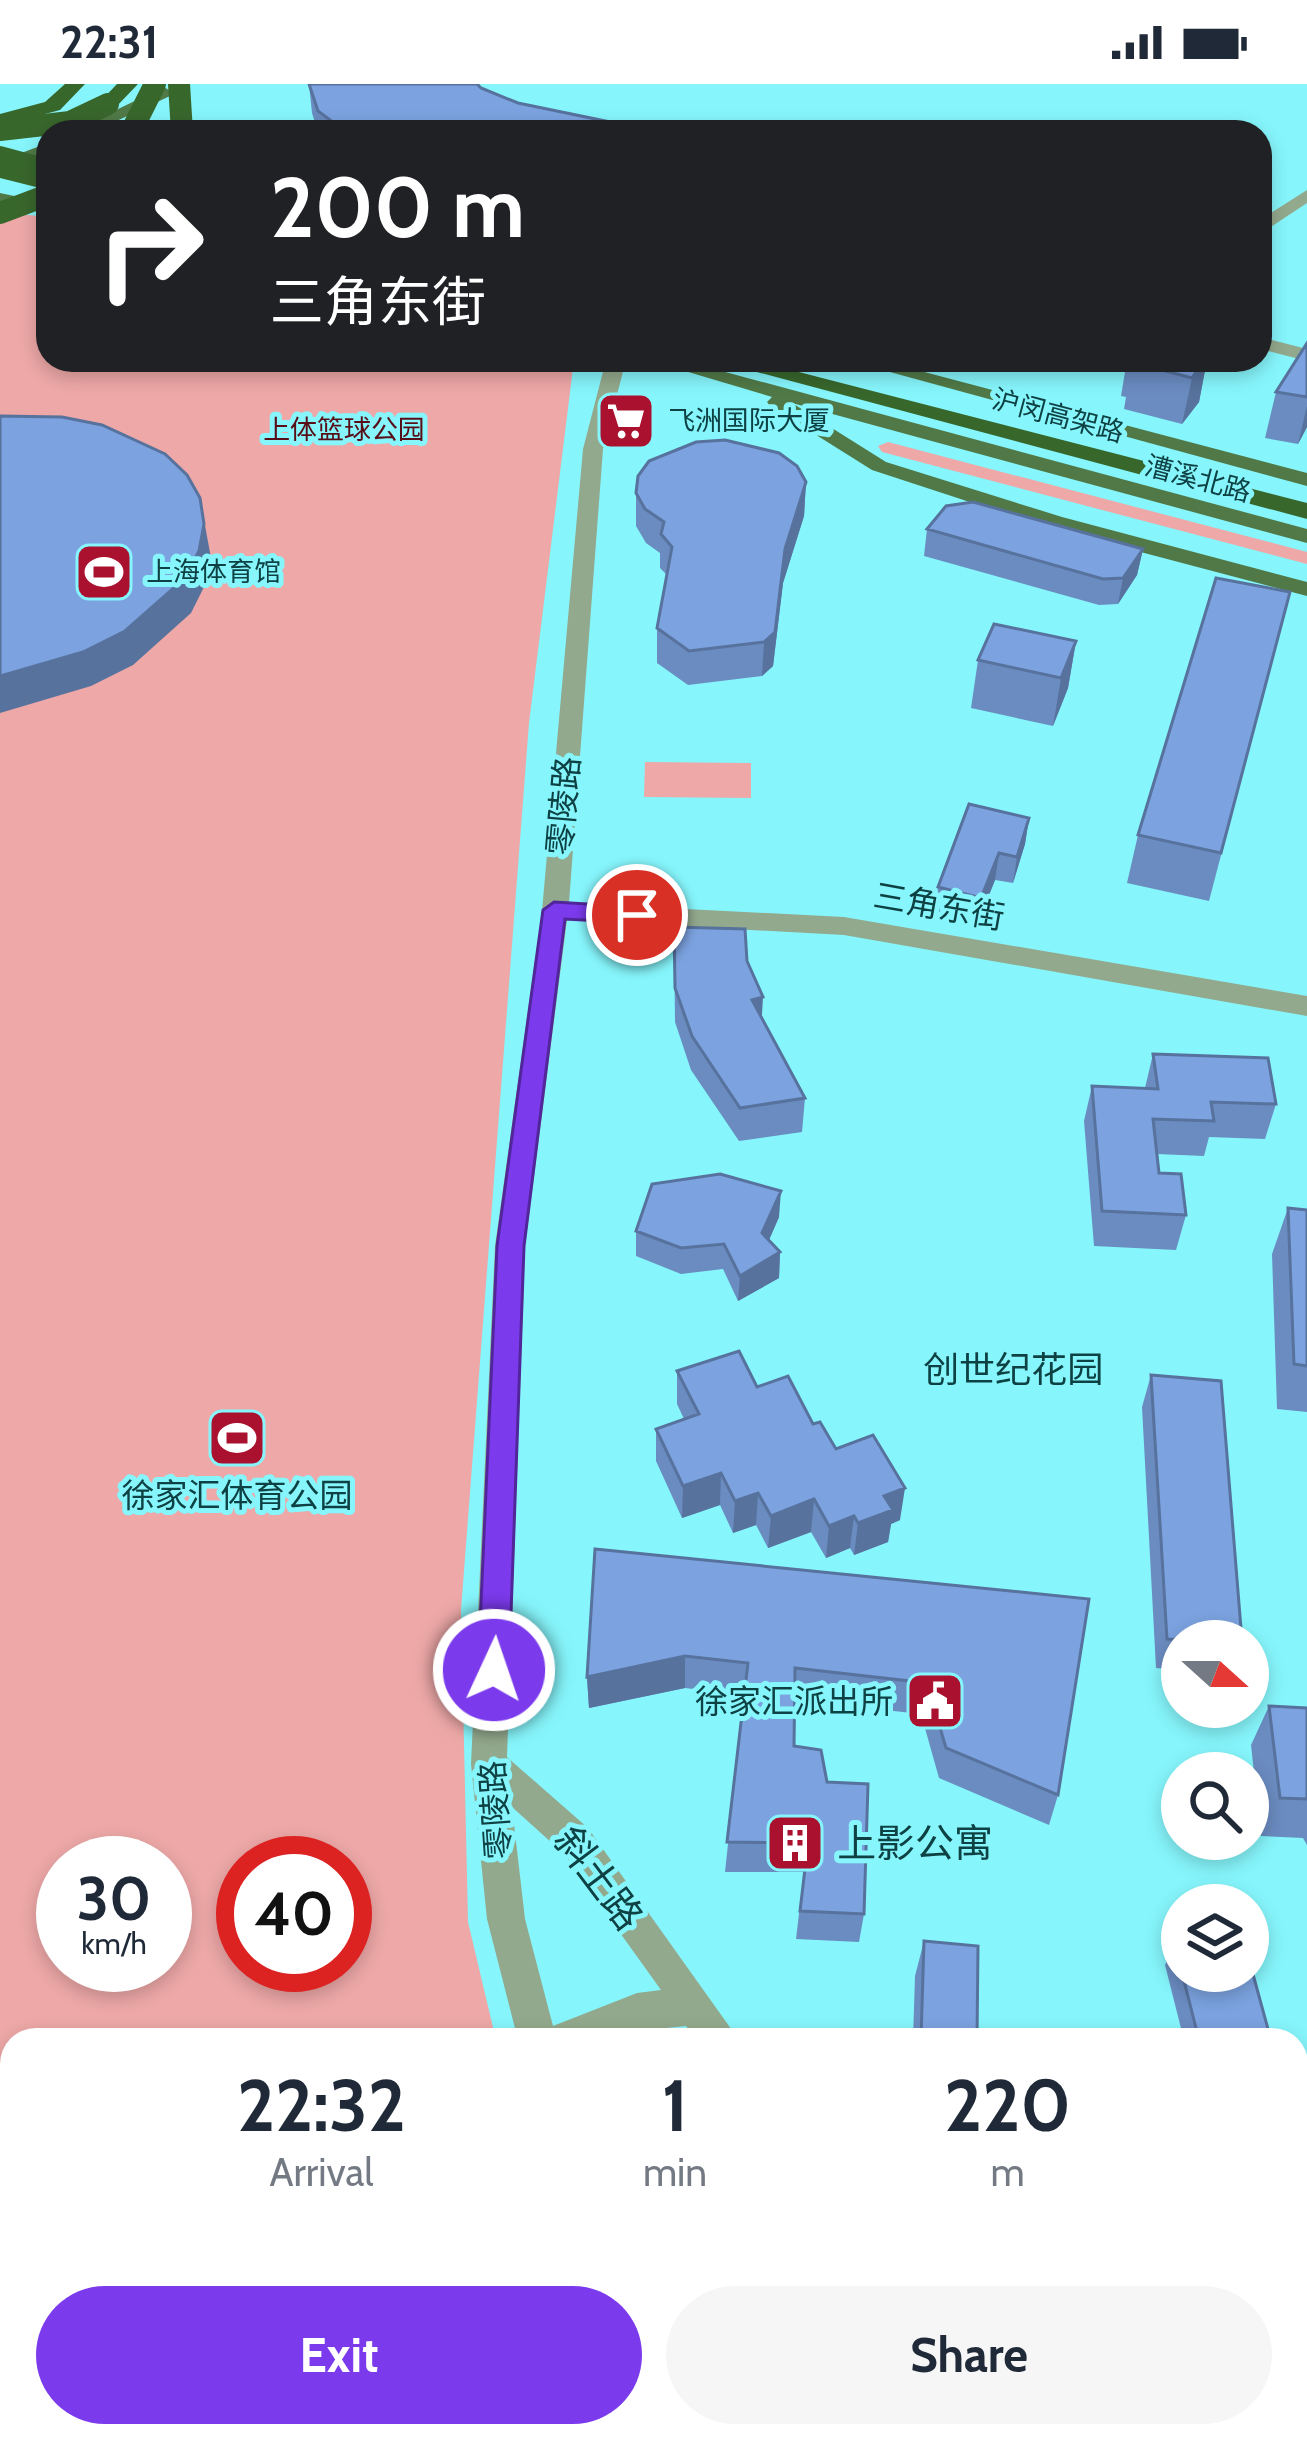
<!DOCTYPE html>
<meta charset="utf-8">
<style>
:root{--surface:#fff;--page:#f6f6f7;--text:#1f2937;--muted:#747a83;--accent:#7c3aed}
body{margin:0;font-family:Cabin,"Noto Sans SC",sans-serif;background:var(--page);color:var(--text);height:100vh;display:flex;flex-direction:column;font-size:45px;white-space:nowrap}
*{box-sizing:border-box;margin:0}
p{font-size:39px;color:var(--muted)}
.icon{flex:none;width:66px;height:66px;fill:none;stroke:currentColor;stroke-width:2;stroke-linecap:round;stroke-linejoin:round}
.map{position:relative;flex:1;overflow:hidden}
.panel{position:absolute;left:0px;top:1944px;width:1308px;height:420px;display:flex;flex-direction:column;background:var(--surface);border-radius:36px 36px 0 0;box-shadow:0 6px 18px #0003}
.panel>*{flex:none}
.hud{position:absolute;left:36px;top:36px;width:1236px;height:252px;border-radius:36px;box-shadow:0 6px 18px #0003;background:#202124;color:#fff;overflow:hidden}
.needle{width:78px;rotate:111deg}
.buttons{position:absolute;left:1161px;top:1536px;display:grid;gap:24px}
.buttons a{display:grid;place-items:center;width:108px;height:108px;border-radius:50%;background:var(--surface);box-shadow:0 6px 18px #0003;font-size:60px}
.speed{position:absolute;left:36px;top:1752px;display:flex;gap:24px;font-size:60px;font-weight:700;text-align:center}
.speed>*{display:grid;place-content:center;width:156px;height:156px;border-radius:50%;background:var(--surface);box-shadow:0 6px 18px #0003;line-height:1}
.speed small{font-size:30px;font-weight:400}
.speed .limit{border:18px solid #d22;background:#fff;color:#111}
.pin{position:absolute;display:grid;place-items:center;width:102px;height:102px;color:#fff;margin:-51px;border:6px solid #fff;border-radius:50%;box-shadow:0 3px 12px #0007}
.me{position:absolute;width:132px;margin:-66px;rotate:3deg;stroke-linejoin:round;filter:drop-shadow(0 0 9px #0008)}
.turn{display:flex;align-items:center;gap:42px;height:252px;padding:0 36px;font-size:54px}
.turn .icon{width:156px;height:156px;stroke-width:2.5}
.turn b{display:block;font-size:84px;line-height:102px}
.eta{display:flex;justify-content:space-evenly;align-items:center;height:204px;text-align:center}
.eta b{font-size:72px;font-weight:700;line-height:84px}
.primary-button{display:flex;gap:24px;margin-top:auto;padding:24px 36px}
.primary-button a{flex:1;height:138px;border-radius:72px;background:var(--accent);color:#fff;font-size:48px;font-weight:700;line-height:138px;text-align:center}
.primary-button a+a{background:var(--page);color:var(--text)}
.status{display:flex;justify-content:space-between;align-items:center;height:84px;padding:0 60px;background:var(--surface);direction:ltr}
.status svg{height:33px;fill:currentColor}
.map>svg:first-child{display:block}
</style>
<div class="status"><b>22:31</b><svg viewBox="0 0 49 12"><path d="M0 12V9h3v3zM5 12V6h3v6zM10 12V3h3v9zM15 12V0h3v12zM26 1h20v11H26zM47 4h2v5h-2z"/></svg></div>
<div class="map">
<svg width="1307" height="2364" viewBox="0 0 1307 2364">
<rect width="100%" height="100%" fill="#86f6fc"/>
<path fill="#eda8a7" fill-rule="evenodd" d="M 0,128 L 48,133 L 48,276 L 566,276 L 573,284 L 529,639 L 461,1526 L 468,1838 L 496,1956 L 12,1956 L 12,2352 L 590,2352 L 593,2364 L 0,2364 ZM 63,1779 L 165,1779 L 165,1881 L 63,1881 ZM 243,1779 L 345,1779 L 345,1881 L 243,1881 Z
M 888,358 L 1307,468 L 1307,480 L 882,368 L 878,362 Z
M 645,678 L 751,679 L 751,714 L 644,713 Z"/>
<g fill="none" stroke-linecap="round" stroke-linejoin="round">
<path fill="#93a98d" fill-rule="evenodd" d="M 1307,106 L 1307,119 L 1260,150 L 1260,136 Z
M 1260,253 L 1307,265 L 1307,277 L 1260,265 Z
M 606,276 L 626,276 L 603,365 L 569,819 L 844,833 L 1307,912 L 1307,932 L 844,851 L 567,836 L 525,1162 L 507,1673 L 588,1744 L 739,1956 L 697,1956 L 686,1942 L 637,1947 L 614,1956 L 518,1956 L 487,1835 L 471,1680 L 495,1162 L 542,827 L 583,365 ZM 512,1723 L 562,1768 L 661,1906 L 637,1909 L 553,1942 L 525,1835 Z
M 632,2352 L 674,2352 L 678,2364 L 634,2364 Z
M 1018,2352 L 1066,2352 L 1071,2364 L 1022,2364 Z"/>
<path fill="#517947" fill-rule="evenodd" d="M 164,3 L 172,8 L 170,12 L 93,48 L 70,48 Z
M 48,59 L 48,70 L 0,88 L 0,77 Z
M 0,109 L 48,119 L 48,129 L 0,119 Z
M 648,276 L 681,276 L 1307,445 L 1307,459 L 792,319 L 886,378 L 1062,433 L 1307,498 L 1307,512 L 1046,443 L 872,386 L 770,322 L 767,318 L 772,313 Z
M 846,276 L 879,276 L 1307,389 L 1307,402 Z"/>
<path fill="#38672c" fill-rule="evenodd" d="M 65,0 L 85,0 L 60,26 L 0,42 L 0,30 L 45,18 Z
M 117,0 L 138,0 L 115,24 L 101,24 L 98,20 Z
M 0,81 L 48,93 L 48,106 L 0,94 Z
M 712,276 L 752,276 L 1307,419 L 1307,435 Z"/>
<path stroke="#38672c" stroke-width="22" d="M 179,0 L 182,48
M 0,46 L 70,38 L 108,20
M 131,48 L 155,0
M 0,73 L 48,86
M 0,129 L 48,111"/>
</g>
<path fill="#6b8cc1" d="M 309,0 L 481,4 L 518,19 L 649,48 L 318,48 L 312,29 Z
M 1307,259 L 1307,343 L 1298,360 L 1265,354 L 1276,308 Z
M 987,276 L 1026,276 L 1017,287 L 986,281 Z
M 1127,276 L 1207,276 L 1199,318 L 1182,340 L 1124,325 L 1126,313 L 1121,312 Z
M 806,398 L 804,432 L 783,499 L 773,582 L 762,592 L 688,601 L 657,579 L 657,544 L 667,491 L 660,484 L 660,469 L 646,459 L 636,442 L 636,409 Z
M 927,445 L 1143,465 L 1137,491 L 1118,520 L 1099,521 L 924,472 Z
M 1290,508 L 1209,817 L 1127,799 L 1138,751 Z
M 1076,557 L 1068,604 L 1053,642 L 971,624 L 978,576 Z
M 1029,734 L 1025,760 L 1013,799 L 995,796 L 977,841 L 934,829 L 938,803 Z
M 674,843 L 747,877 L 762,935 L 805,1014 L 802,1048 L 739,1057 L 691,986 L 675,938 Z
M 1153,970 L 1276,1020 L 1265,1055 L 1209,1053 L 1204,1072 L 1157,1070 L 1159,1089 L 1186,1131 L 1176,1166 L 1094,1162 L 1084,1037 L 1092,1002 L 1145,1004 Z
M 1288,1124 L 1307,1126 L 1307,1328 L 1277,1325 L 1272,1170 Z
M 779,1133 L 769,1156 L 780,1168 L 779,1194 L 738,1217 L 723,1185 L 681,1190 L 636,1172 L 636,1147 Z
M 677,1287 L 757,1303 L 813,1340 L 900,1436 L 891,1440 L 888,1458 L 854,1471 L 850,1464 L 826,1474 L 811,1448 L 768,1464 L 756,1441 L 733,1449 L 720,1421 L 682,1434 L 656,1377 L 656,1345 L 684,1335 L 677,1320 Z
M 1151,1291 L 1242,1557 L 1182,1557 L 1182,1586 L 1156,1584 L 1142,1323 Z
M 595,1465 L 1089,1515 L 1058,1711 L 1049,1741 L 939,1694 L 921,1630 L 794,1616 L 794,1662 L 827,1698 L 864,1830 L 859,1858 L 796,1855 L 804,1788 L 725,1788 L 744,1611 L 685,1604 L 589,1624 L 587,1593 Z
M 1269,1622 L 1307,1624 L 1307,1761 L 1303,1754 L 1261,1752 L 1251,1661 Z
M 924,1857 L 977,1956 L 913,1956 L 915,1892 Z
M 1175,1861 L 1271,1956 L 1184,1956 L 1165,1881 Z
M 1159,2352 L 1296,2352 L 1307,2364 L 1168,2364 Z"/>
<path fill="#57729d" d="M 1205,276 L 1207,276 L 1199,318 L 1182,340 L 1192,294 Z
M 1307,322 L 1307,343 L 1298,360 Z
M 806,398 L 804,432 L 783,499 L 773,582 L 762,592 L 764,558 L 785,465 Z
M 200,414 L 211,474 L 205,501 L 191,529 L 133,581 L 91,602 L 0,629 L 0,592 Z
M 1143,465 L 1137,491 L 1118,520 L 1123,494 Z
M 1076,557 L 1068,604 L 1053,642 L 1061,594 Z
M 1029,734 L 1025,760 L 1013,799 L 1017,773 Z
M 999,769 L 995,796 L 977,841 L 981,814 Z
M 763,913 L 761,947 L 752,916 Z
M 781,1107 L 779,1133 L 761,1174 L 762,1149 Z
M 780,1168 L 779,1194 L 738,1217 L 740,1192 Z
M 721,1389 L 720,1421 L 682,1434 L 683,1402 Z
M 905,1404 L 900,1436 L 891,1440 L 888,1458 L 854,1471 L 858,1439 L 884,1412 Z
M 758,1409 L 756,1441 L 733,1449 L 735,1417 Z
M 814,1415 L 811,1448 L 768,1464 L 771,1432 Z
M 854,1432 L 850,1464 L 826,1474 L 829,1442 Z
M 685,1572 L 685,1604 L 589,1624 L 587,1593 Z"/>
<path fill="#7ca3e0" stroke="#57729d" stroke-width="3" d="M 309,0 L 477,0 L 481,4 L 518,19 L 649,46 L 647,48 L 346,48 L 318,27 Z
M 1307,259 L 1307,313 L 1276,308 Z
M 1134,276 L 1205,276 L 1192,294 L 1132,278 Z
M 0,332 L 62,333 L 102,341 L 165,370 L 187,391 L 200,414 L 204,440 L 199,467 L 184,495 L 125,547 L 83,568 L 0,592 Z
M 725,356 L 779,369 L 797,382 L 806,398 L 785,465 L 775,548 L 764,558 L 689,567 L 657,544 L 672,463 L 661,450 L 664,438 L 645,425 L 636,409 L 638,392 L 649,377 L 696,358 Z
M 973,418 L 1143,465 L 1123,494 L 1103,495 L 927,445 L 946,422 Z
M 1216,494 L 1290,508 L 1221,769 L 1138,751 Z
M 994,540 L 1076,557 L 1061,594 L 978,576 Z
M 969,720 L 1029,734 L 1017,773 L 999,769 L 981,814 L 938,803 Z
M 674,843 L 745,845 L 747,877 L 763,913 L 752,916 L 805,1014 L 740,1024 L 692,952 L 675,904 Z
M 1153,970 L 1268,974 L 1276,1020 L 1211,1018 L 1214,1037 L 1153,1035 L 1159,1089 L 1181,1090 L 1186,1131 L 1102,1127 L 1092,1002 L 1158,1005 Z
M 720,1090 L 781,1107 L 762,1149 L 780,1168 L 740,1192 L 724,1160 L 681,1164 L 636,1147 L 652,1100 Z
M 1288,1124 L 1307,1126 L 1307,1282 L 1294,1280 Z
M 739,1267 L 757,1303 L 788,1292 L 813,1340 L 820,1338 L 836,1365 L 873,1351 L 905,1404 L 884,1412 L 893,1426 L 858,1439 L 854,1432 L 829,1442 L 814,1415 L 771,1432 L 758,1409 L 735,1417 L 721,1389 L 683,1402 L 656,1345 L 699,1330 L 677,1287 Z
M 1151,1291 L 1221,1297 L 1242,1557 L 1167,1555 Z
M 595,1465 L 1089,1515 L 1058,1711 L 946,1664 L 927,1599 L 795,1584 L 794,1662 L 821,1666 L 827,1698 L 868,1700 L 864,1830 L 800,1827 L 808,1759 L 727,1758 L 748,1579 L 685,1572 L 587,1593 Z
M 1269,1622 L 1307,1624 L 1307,1715 L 1280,1714 Z
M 924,1857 L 978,1862 L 977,1956 L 921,1956 Z
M 1175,1861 L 1182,1861 L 1182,1887 L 1248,1887 L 1248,1872 L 1271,1956 L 1199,1956 Z
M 1296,2248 L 1307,2261 L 1307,2364 L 1195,2364 L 1185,2352 L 1296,2352 Z"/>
<path fill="#7c3aed" stroke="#51269a" stroke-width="3" d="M 554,818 L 637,823 L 649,831 L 637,839 L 565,835 L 524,1162 L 509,1586 L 505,1596 L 494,1600 L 482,1596 L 478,1586 L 497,1162 L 543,826 Z"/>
<defs>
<symbol id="supermarket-square" viewBox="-11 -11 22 22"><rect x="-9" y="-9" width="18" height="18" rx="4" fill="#a9112f" stroke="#86f6fc"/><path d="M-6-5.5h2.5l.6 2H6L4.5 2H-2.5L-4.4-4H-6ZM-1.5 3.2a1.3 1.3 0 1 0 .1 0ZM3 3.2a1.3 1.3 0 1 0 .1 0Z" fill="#fff"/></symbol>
<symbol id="stadium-square" viewBox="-11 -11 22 22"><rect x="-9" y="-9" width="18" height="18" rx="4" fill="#a9112f" stroke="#86f6fc"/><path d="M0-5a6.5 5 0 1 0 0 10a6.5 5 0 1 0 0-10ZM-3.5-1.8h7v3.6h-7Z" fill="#fff"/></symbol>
<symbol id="civic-square" viewBox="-11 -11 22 22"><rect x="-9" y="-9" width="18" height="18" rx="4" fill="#a9112f" stroke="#86f6fc"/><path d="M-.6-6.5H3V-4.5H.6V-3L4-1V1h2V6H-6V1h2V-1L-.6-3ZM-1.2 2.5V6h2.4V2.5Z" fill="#fff"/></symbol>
<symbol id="building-square" viewBox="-11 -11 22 22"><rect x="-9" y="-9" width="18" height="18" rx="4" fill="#a9112f" stroke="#86f6fc"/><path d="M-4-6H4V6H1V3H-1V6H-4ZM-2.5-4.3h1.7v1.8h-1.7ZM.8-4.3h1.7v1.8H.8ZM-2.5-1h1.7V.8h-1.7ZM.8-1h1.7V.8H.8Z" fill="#fff"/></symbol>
</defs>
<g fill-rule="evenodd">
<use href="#supermarket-square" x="593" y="304" width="66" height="66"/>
<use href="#stadium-square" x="71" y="455" width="66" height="66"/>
<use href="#stadium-square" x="204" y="1321" width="66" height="66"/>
<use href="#civic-square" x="902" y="1584" width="66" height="66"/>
<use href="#building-square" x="762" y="1726" width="66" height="66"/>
</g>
<g text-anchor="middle" stroke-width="10" stroke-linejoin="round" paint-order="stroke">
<g font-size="27" fill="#0e4143" stroke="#86f6fc">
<text transform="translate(1058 332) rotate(15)" y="9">沪闵高架路</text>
<text transform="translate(1198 395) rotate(15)" y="9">漕溪北路</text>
</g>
<g font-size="27" fill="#0e4143" stroke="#86f6fc" text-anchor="start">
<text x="668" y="346">飞洲国际大厦</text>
<text x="146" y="497">上海体育馆</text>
</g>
<g font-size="27" fill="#570e17" stroke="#86f6fc">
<text x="344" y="355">上体篮球公园</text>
</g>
<g font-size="33" fill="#0e4143" stroke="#86f6fc">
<text transform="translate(563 722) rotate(-85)" y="12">零陵路</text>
<text transform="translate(939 822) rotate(10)" y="12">三角东街</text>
<text transform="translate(495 1726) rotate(-94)" y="12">零陵路</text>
</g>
<g font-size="33" fill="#0e4143" stroke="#86f6fc">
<text x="237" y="1423">徐家汇体育公园</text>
<text x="893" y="1629" text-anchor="end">徐家汇派出所</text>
</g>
<g font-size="36" fill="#0e4143" stroke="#86f6fc">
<text x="1013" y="1298">创世纪花园</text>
</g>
<g font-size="39" fill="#0e4143" stroke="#86f6fc" text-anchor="start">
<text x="837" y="1773">上影公寓</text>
</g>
<g font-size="39" fill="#0e4143" stroke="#86f6fc">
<text transform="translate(599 1794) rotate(53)" y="14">斜土路</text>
</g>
</g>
</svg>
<div class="buttons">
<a><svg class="needle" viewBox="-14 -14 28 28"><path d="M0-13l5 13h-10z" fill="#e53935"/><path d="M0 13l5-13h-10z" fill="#747a83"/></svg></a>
<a><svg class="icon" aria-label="search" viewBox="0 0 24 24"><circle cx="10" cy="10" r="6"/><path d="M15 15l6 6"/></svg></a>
<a><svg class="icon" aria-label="layers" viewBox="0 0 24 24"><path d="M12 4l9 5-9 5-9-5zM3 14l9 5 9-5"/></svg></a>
</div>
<div class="speed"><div>30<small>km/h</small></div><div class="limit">40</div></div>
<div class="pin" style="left:637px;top:831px;background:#d93025"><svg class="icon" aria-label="arrive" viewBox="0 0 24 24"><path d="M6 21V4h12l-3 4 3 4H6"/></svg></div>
<svg class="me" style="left:494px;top:1586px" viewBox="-20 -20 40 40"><circle r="17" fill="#7c3aed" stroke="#fff" stroke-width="3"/><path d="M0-11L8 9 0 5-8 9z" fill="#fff"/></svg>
<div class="hud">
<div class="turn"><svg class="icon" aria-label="right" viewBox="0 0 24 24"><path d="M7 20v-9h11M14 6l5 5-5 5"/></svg><div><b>200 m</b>三角东街</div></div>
</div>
<section class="panel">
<div class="eta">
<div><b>22:32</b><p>Arrival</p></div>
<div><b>1</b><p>min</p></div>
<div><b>220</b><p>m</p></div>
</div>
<div class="primary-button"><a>Exit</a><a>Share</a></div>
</section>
</div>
